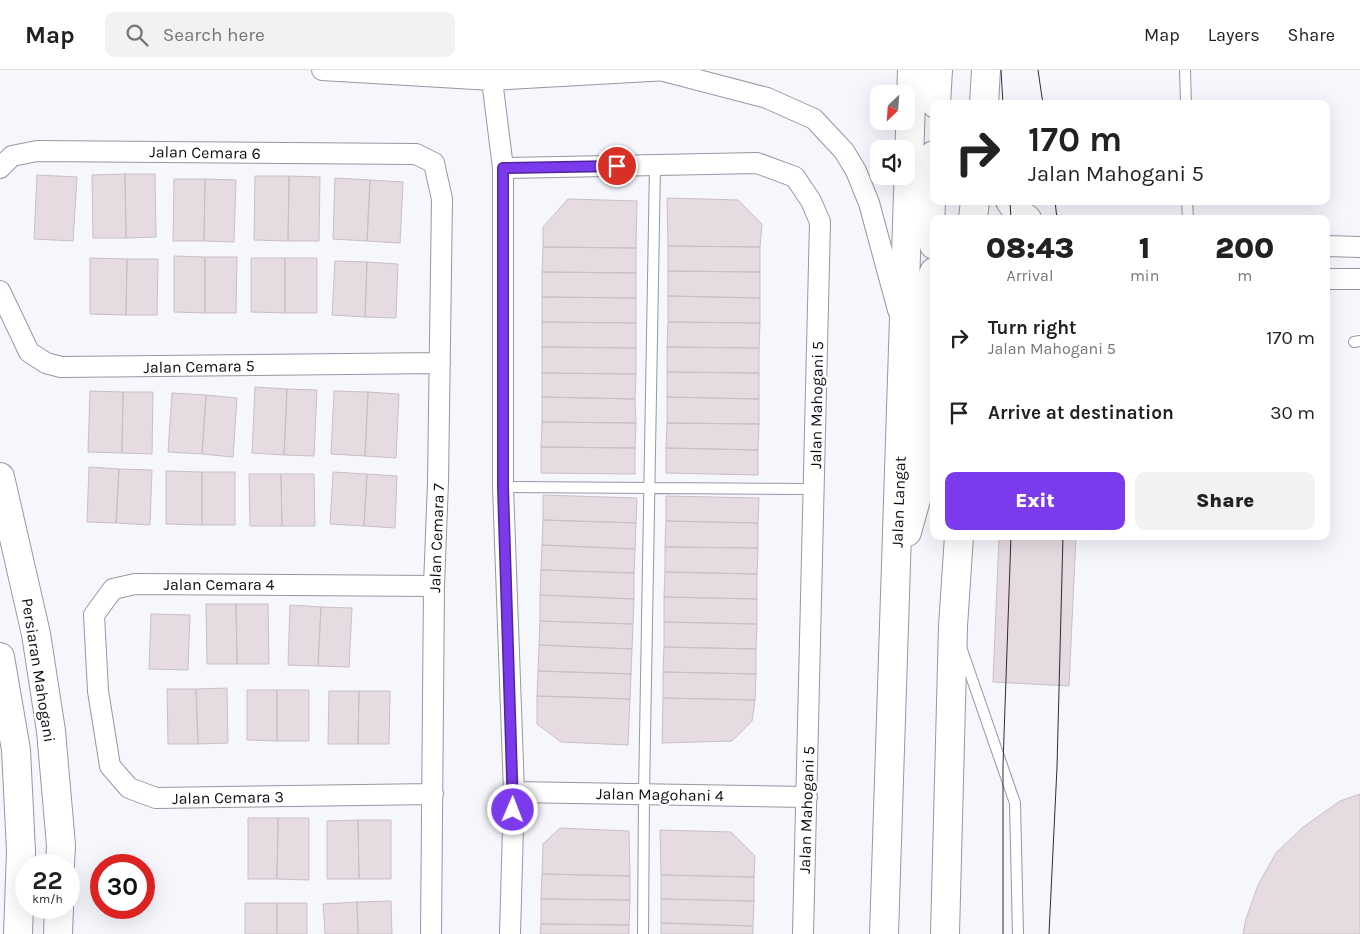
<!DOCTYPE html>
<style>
:root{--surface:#fff;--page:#f2f2f2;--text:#222;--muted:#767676;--line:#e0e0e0;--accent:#7c3aed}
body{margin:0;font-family:Karla,sans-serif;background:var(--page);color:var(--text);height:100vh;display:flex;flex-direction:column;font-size:19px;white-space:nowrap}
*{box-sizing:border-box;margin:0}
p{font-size:16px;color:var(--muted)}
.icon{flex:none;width:28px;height:28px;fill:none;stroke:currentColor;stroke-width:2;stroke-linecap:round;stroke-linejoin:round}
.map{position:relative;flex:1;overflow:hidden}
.panel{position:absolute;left:930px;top:145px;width:400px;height:325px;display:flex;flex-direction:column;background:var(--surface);border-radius:10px;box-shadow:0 5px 20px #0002}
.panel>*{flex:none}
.guide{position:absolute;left:930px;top:30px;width:400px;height:105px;border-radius:10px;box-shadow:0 5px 20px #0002;background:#fff;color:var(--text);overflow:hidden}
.needle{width:32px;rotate:205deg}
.buttons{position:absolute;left:870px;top:15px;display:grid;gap:10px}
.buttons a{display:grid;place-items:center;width:45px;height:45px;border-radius:10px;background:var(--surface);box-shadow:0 5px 20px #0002;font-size:25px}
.speed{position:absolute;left:15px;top:784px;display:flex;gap:10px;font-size:25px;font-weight:700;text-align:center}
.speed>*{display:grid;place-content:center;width:65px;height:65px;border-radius:50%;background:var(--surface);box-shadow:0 5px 20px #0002;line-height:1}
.speed small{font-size:12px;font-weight:400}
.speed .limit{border:8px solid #d22;background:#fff;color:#111}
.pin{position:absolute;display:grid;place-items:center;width:42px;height:42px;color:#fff;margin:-21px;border:2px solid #fff;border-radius:50%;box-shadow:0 1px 5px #0007}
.me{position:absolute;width:55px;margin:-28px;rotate:1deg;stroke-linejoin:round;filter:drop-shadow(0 0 4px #0008)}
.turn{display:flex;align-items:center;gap:18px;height:105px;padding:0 15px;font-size:22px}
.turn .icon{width:65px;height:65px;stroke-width:2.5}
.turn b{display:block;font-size:35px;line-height:42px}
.eta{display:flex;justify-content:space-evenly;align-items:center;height:85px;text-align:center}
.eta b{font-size:30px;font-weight:800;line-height:35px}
.action{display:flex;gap:10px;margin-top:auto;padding:10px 15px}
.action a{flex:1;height:58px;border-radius:10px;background:var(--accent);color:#fff;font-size:20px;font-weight:800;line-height:58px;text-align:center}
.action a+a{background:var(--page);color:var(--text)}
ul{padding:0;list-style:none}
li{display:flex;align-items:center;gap:15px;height:75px;padding:0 15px}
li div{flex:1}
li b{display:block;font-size:19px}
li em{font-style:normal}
header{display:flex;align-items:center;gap:30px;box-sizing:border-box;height:70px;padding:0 25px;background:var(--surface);border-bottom:1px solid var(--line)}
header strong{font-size:24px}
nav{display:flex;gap:28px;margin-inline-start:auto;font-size:18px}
.search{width:350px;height:45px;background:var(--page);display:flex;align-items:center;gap:12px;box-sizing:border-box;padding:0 18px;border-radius:10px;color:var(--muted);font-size:19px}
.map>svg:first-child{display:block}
</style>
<header>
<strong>Map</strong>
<div class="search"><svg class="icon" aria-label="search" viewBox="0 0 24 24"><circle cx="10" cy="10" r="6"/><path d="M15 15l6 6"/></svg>Search here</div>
<nav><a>Map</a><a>Layers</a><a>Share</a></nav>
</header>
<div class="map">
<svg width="1360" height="864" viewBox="0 0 1360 864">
<rect width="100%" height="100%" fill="#f6f7fd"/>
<path fill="#e6dbe1" stroke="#c9bfc4" d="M 125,104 L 126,168 L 93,168 L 92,105 Z
M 125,104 L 155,104 L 156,167 L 126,168 Z
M 37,105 L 77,107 L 73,171 L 34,169 Z
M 255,106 L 289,106 L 288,171 L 254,170 Z
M 289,106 L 320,107 L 319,171 L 288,171 Z
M 335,108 L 370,110 L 367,171 L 333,169 Z
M 174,109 L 205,109 L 204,171 L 173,171 Z
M 205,109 L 236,110 L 234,172 L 204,171 Z
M 370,110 L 403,112 L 400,173 L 367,171 Z
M 667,128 L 738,130 L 762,154 L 760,177 L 668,176 Z
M 568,129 L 637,131 L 636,178 L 543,177 L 543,157 Z
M 668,176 L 760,177 L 760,202 L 668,201 Z
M 543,177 L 636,178 L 636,203 L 542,202 Z
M 174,186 L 205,187 L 205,243 L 174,242 Z
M 205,187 L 237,187 L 236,243 L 205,243 Z
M 90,188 L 127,189 L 126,245 L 90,244 Z
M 251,188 L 285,188 L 285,243 L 251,242 Z
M 285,188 L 317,188 L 317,243 L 285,243 Z
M 127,189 L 158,189 L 157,245 L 126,245 Z
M 335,191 L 367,192 L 365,247 L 332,245 Z
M 367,192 L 398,194 L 396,248 L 365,247 Z
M 668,201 L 760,202 L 760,228 L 668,226 Z
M 542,202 L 636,203 L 636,228 L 542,227 Z
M 668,226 L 760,228 L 760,253 L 668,252 Z
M 542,227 L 636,228 L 636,253 L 542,252 Z
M 542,252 L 636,253 L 636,278 L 542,277 Z
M 668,252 L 760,253 L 759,278 L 667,277 Z
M 542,277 L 636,278 L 636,304 L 542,303 Z
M 667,277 L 759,278 L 759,303 L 667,302 Z
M 667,302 L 759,303 L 759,329 L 667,327 Z
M 542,303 L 636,304 L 635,329 L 542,327 Z
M 255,317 L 287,319 L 284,385 L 252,383 Z
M 287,319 L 317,320 L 314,386 L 284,385 Z
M 90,321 L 123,322 L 122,383 L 88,382 Z
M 334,321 L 368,322 L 365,386 L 331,384 Z
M 123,322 L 153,322 L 152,384 L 122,383 Z
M 368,322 L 399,324 L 396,388 L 365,386 Z
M 172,323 L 206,325 L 202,384 L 168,382 Z
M 206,325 L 237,328 L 233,387 L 202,384 Z
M 542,327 L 635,329 L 636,353 L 542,352 Z
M 667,327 L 759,329 L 759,354 L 667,353 Z
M 542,352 L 636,353 L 635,378 L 541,377 Z
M 667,353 L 759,354 L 758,380 L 666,378 Z
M 541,377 L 635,378 L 635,404 L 541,403 Z
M 666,378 L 758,380 L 758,405 L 666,403 Z
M 89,397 L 119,399 L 116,453 L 87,452 Z
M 119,399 L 152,400 L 150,455 L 116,453 Z
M 166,401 L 202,402 L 202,455 L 166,454 Z
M 202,402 L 235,402 L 235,455 L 202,455 Z
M 333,402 L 367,404 L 364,456 L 330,454 Z
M 249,404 L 281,404 L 282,456 L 250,456 Z
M 281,404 L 314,404 L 315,456 L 282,456 Z
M 367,404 L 397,406 L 395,458 L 364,456 Z
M 543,425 L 637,428 L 636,453 L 543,450 Z
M 666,426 L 759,428 L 758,453 L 666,451 Z
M 543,450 L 636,453 L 635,479 L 542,475 Z
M 666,451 L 758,453 L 758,478 L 665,477 Z
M 999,466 L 1076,466 L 1069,616 L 993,612 Z
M 542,475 L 635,479 L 634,503 L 541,500 Z
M 665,477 L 758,478 L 757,504 L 665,502 Z
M 541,500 L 634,503 L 634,529 L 540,525 Z
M 665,502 L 757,504 L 757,529 L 664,527 Z
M 540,525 L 634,529 L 633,554 L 540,551 Z
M 664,527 L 757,529 L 757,554 L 664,552 Z
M 206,534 L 236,534 L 237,594 L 207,594 Z
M 236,534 L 268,534 L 269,594 L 237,594 Z
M 290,535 L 321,537 L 318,596 L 288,595 Z
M 321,537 L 352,538 L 349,597 L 318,596 Z
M 151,544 L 190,545 L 188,600 L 149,599 Z
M 540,551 L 633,554 L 632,579 L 539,575 Z
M 664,552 L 757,554 L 756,579 L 664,577 Z
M 539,575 L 632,579 L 631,604 L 538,601 Z
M 664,577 L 756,579 L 756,604 L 663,602 Z
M 538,601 L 631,604 L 630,629 L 537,626 Z
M 663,602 L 756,604 L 755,630 L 663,628 Z
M 227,618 L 228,673 L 198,674 L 196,619 Z
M 167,619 L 196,619 L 198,674 L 168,674 Z
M 247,620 L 277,620 L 277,671 L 247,670 Z
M 277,620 L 309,620 L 309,671 L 277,671 Z
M 329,621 L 359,621 L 358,674 L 328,674 Z
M 359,621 L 390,621 L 389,674 L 358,674 Z
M 537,626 L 630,629 L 628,675 L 561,672 L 537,654 Z
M 663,628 L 755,630 L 752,651 L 732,671 L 662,673 Z
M 1360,724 L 1360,864 L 1243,864 L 1246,849 L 1258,815 L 1276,783 L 1302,758 L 1340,731 Z
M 248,748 L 278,748 L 277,809 L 248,809 Z
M 278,748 L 309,748 L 309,810 L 277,809 Z
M 358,750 L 359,809 L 327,809 L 327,751 Z
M 358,750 L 391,750 L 391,809 L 359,809 Z
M 560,758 L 629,761 L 630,806 L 542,804 L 543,774 Z
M 660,760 L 731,762 L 755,786 L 754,807 L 661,805 Z
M 542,804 L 630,806 L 630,830 L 541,829 Z
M 661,805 L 754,807 L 754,831 L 661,829 Z
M 541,829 L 630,830 L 629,855 L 541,854 Z
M 661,829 L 754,831 L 753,856 L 661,853 Z
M 391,831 L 392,864 L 358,864 L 357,832 Z
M 357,832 L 358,864 L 325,864 L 323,834 Z
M 245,833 L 277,833 L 277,864 L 245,864 Z
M 277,833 L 307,833 L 307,864 L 277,864 Z
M 661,853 L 753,856 L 753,864 L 661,864 Z
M 541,854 L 629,855 L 629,864 L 540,864 Z"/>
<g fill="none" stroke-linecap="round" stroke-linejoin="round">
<defs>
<path id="lane" d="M 1185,0 L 1186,34
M 1187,131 L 1188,149
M 1354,272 L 1360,271
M 503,417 L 814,419
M 962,580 L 1015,733 L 1018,864
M 643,864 L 644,724 L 655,95"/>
<path id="street" d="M 322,0 L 492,10 L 668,0
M 664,1 L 767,28 L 814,49 L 844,81 L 856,101 L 869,133 L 898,240
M 492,10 L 503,98 L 503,417 L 514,722 L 510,864
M 0,98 L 12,86 L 37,81 L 416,84 L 434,93 L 442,129 L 438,412 L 434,516 L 431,864
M 503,98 L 757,93 L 795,107 L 811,131 L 820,152 L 803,864
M 1326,176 L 1360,177
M 1326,209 L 1360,209
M 0,221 L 29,282 L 46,293 L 61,297 L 440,293
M 514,722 L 807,727
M 433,724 L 156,728 L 129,718 L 110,696 L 98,621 L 94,545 L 113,519 L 135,514 L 434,516"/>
<path id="secondary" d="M 0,407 L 36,564 L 51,661 L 61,775 L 60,795
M 0,587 L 16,680 L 21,781 L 18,864
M 58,864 L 59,838"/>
<path id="highway" d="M 936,34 L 938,0
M 984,34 L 986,0
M 934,85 L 930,151 L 934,175
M 1010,131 L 1018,142 L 1027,149
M 973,149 L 975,131
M 907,462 L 917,426 L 927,225 L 934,202
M 884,864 L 912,0
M 945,864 L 953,556 L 959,466"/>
</defs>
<use href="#lane" stroke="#9697a1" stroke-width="12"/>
<use href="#street" stroke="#9697a1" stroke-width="22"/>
<use href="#secondary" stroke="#9697a1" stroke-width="30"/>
<use href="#highway" stroke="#9697a1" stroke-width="30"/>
<use href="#lane" stroke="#fff" stroke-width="10"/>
<use href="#street" stroke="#fff" stroke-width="20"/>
<use href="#secondary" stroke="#fff" stroke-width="28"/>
<use href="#highway" stroke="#fff" stroke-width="28"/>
<path stroke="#2d2e31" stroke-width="1" d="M 1001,0 L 1003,34
M 1038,0 L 1043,34
M 1010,131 L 1011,149
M 1055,131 L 1057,149
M 1003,864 L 1003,694 L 1011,466
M 1049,864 L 1057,697 L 1063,466"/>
</g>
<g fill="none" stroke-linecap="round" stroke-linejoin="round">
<defs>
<path id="route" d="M 513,740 L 503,417 L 503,98 L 617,96"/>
</defs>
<use href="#route" stroke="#51269a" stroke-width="12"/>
<use href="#route" stroke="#7c3aed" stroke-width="9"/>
</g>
<g text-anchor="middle" stroke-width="5" stroke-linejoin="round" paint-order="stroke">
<g font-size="16" fill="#0e0f12" stroke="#fff">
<text transform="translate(205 82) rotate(1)" y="6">Jalan Cemara 6</text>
<text transform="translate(199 296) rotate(-1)" y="6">Jalan Cemara 5</text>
<text transform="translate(816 335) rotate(-89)" y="6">Jalan Mahogani 5</text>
<text transform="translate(898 432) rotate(-88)" y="6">Jalan Langat</text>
<text transform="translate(436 468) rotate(-88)" y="6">Jalan Cemara 7</text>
<text x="219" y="520">Jalan Cemara 4</text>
<text transform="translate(39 600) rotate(81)" y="6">Persiaran Mahogani</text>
<text transform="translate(660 724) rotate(1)" y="6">Jalan Magohani 4</text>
<text transform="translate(228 727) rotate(-1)" y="6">Jalan Cemara 3</text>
<text transform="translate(806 740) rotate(-88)" y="6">Jalan Mahogani 5</text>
</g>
</g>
</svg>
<div class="buttons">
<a><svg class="needle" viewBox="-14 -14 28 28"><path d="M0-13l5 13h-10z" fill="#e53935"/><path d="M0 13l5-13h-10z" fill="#767676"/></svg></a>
<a><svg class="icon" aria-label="sound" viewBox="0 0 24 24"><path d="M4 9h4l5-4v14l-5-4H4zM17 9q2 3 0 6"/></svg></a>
</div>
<div class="speed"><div>22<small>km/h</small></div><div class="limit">30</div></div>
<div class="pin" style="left:617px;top:96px;background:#d93025"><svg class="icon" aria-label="arrive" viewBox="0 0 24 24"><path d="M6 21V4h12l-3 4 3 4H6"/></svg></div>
<svg class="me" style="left:513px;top:740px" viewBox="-20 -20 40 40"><circle r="17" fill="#7c3aed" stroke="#fff" stroke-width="3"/><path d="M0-11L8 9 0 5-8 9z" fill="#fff"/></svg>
<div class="guide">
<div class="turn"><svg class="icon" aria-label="right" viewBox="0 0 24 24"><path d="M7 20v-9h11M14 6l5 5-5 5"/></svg><div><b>170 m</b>Jalan Mahogani 5</div></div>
</div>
<section class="panel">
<div class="eta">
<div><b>08:43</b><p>Arrival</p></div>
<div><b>1</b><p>min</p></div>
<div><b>200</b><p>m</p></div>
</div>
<ul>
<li><svg class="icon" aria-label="right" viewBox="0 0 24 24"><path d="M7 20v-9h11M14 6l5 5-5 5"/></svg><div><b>Turn right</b><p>Jalan Mahogani 5</p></div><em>170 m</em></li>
<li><svg class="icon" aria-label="arrive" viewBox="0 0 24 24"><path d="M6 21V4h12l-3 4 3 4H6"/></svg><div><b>Arrive at destination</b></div><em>30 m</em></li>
</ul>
<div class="action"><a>Exit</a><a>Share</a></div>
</section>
</div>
